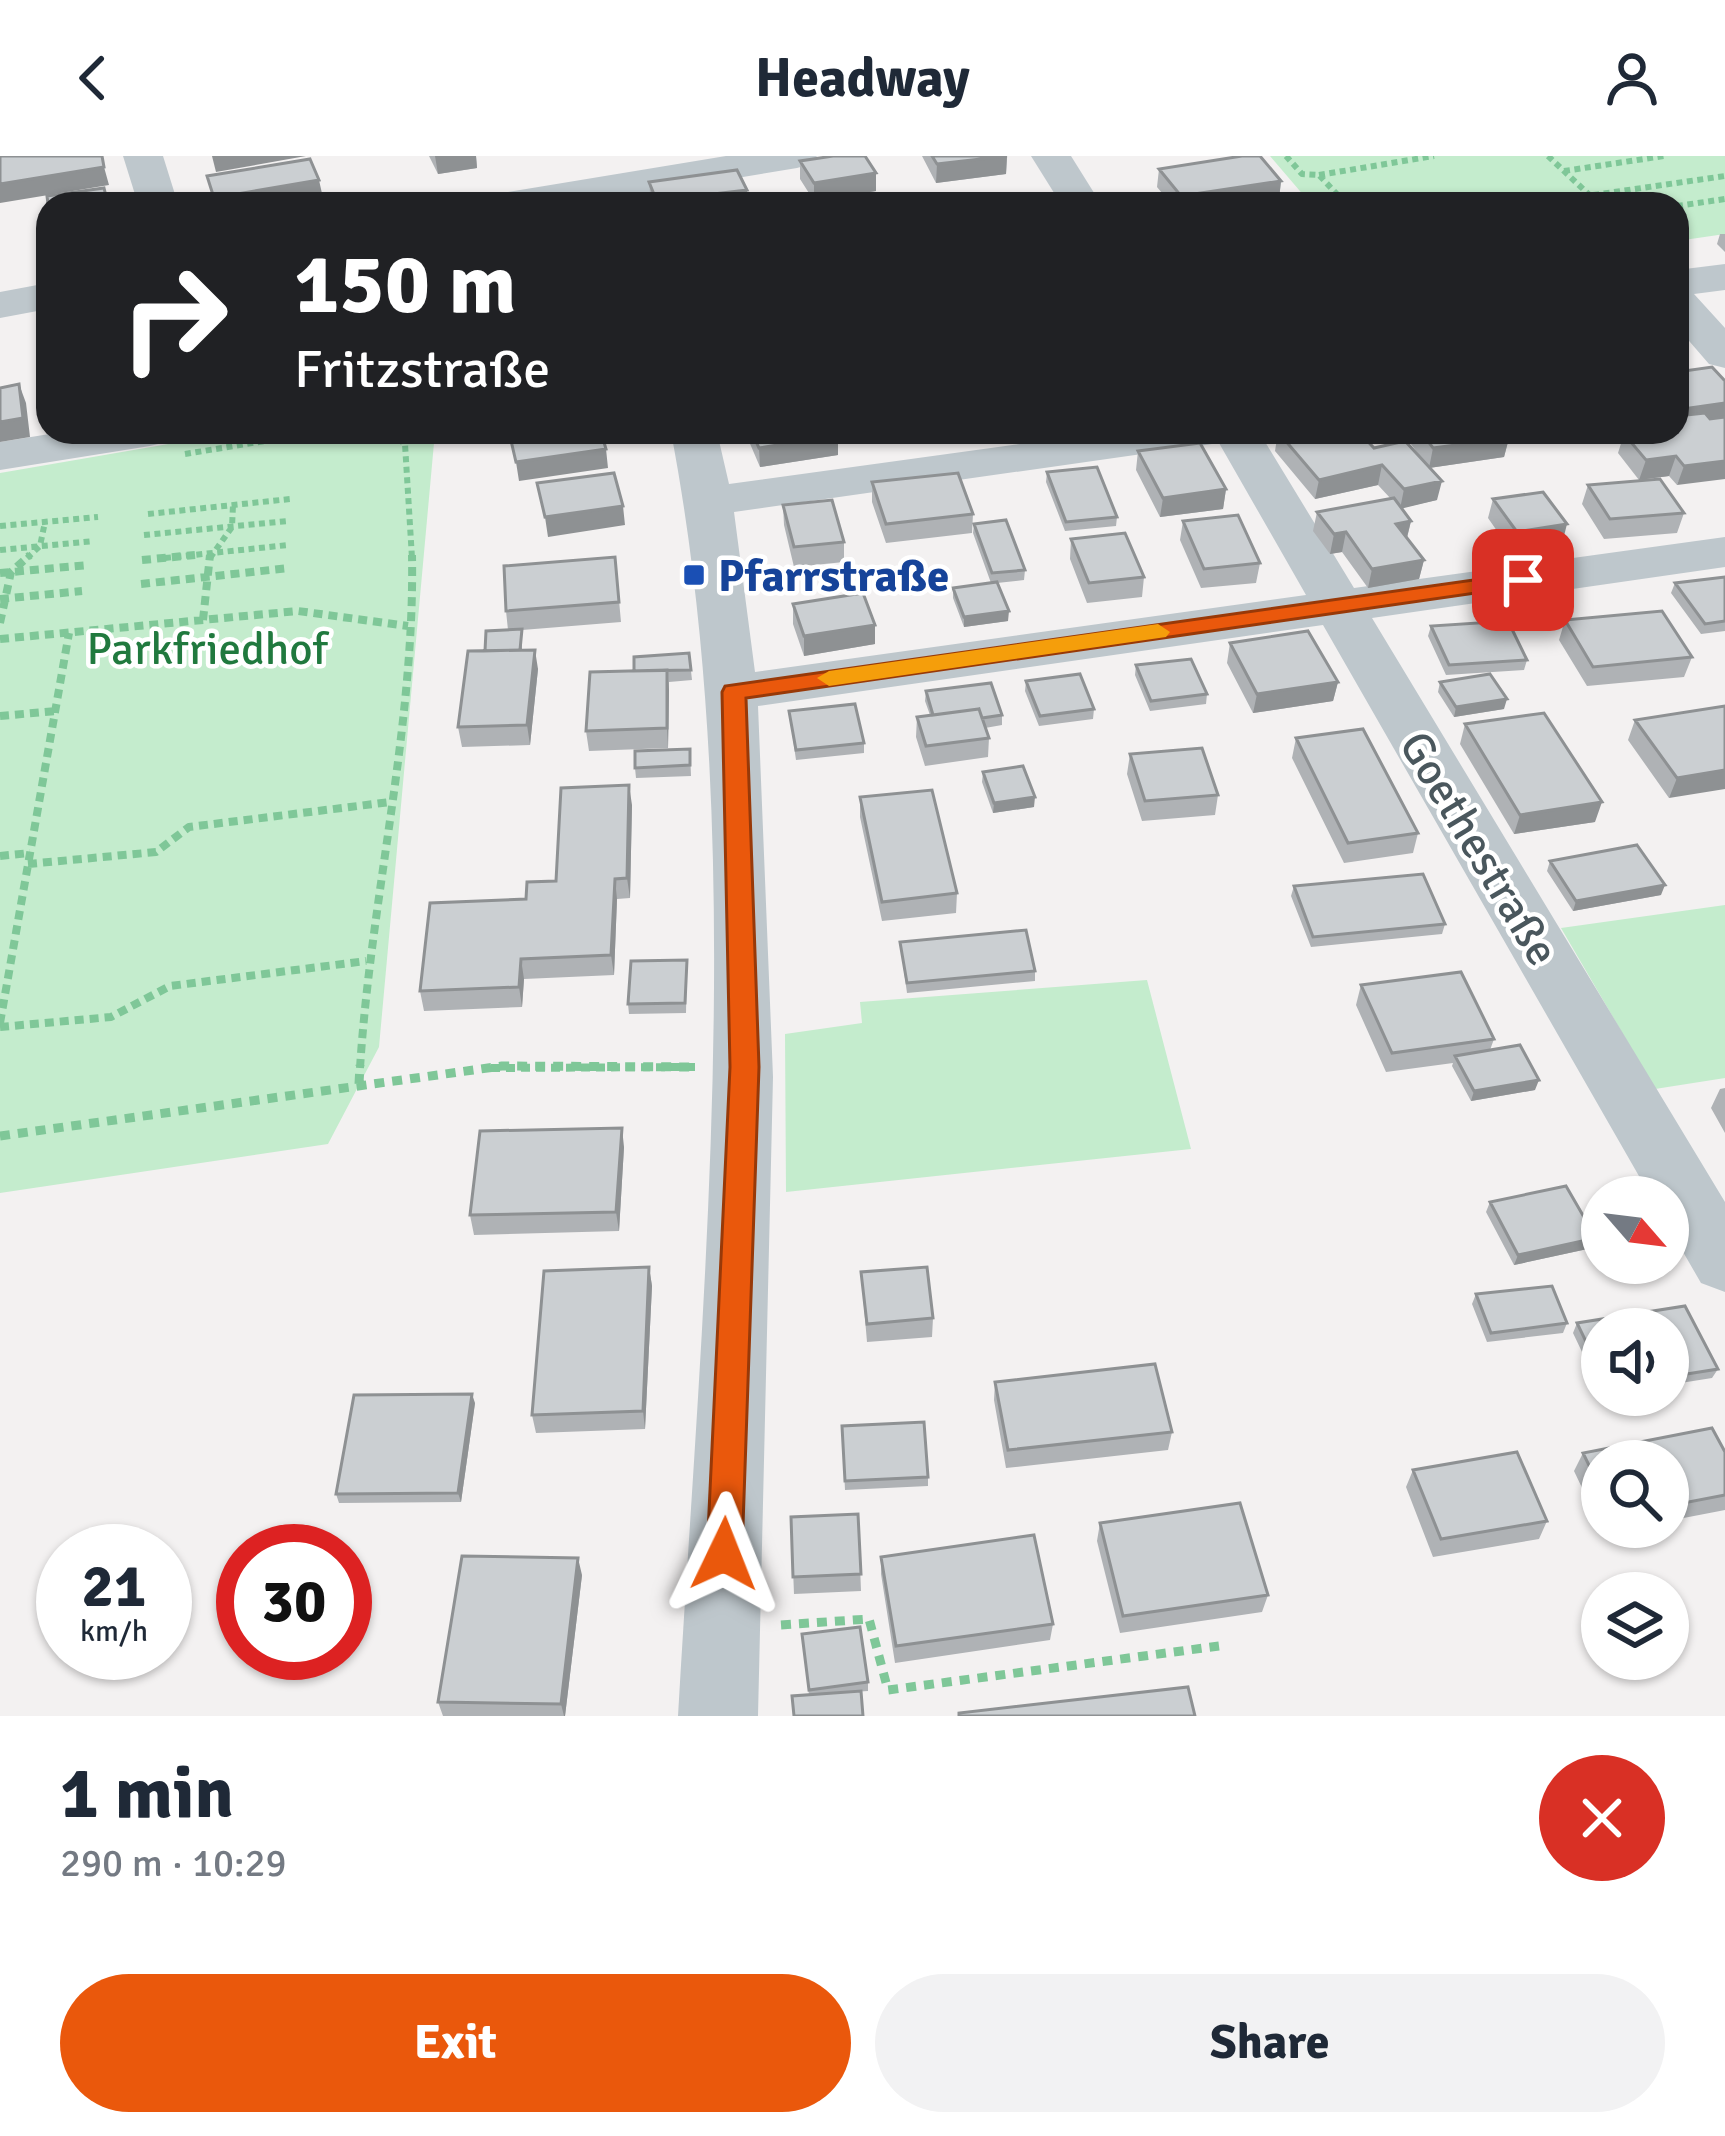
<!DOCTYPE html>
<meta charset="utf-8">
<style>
:root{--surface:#fff;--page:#f2f2f3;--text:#1f2937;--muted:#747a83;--accent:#ea580c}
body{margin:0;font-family:Signika,sans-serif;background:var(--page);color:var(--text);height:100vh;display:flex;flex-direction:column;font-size:45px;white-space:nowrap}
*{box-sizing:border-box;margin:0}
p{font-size:39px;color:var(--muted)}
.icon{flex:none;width:66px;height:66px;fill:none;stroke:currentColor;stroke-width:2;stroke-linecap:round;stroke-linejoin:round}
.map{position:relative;height:1560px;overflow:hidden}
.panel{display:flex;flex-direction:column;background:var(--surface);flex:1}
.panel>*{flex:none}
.guide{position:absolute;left:36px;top:36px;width:1653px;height:252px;border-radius:36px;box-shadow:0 3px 9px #0004;background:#202124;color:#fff;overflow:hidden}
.needle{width:78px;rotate:118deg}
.controls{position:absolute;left:1581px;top:1020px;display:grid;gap:24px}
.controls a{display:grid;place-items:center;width:108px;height:108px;border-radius:50%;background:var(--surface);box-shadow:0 3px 9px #0004;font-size:60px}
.speed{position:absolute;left:36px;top:1368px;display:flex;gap:24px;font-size:60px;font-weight:700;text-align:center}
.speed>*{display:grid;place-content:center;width:156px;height:156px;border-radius:50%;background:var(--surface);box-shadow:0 3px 9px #0004;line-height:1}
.speed small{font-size:30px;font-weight:400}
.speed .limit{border:18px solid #d22;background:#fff;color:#111}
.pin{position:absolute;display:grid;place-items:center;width:102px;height:102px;color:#fff;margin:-51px;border-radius:24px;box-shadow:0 6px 18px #0006}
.me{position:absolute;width:132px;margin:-66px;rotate:2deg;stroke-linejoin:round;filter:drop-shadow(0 0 9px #0008)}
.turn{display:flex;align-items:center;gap:42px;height:252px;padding:0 60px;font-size:54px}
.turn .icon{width:156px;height:156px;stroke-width:2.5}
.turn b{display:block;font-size:84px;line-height:102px}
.round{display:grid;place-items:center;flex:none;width:126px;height:126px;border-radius:63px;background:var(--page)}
.head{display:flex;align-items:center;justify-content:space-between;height:204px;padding:0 60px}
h1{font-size:72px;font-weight:700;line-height:90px}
.button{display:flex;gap:24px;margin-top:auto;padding:24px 60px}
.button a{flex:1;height:138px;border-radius:72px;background:var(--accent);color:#fff;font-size:48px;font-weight:700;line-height:138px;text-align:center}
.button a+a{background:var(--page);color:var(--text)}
header{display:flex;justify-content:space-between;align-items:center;height:156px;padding:0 60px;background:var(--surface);font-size:54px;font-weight:700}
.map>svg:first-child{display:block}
</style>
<header><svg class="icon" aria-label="back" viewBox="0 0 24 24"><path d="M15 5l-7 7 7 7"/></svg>Headway<svg class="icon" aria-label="person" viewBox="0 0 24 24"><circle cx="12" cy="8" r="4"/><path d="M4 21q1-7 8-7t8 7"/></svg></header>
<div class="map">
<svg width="1725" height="1560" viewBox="0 0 1725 1560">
<rect width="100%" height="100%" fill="#f3f1f1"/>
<path fill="#c4eccd" d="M 1270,0 L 1725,0 L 1725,78 L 1677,85 L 1677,48 L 1311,48 Z
M 238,276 L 435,276 L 379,891 L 328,988 L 0,1037 L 0,317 Z
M 1725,749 L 1725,922 L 1655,933 L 1561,772 Z
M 1147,824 L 1191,993 L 786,1036 L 785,878 L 862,867 L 860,846 Z"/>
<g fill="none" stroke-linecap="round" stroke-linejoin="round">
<path stroke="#7fc798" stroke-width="6" stroke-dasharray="6 4.5" stroke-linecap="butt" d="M 1286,0 L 1302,18 L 1319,19 L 1346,48
M 1548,0 L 1599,48
M 1564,15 L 1664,0
M 1319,19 L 1434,0
M 1531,48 L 1725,20
M 1677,50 L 1725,43
M 390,276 L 405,288 L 412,402
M 185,298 L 320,276
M 148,358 L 290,343
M 0,370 L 98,361
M 144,379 L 288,365
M 0,394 L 94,385
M 27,402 L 40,390 L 45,366
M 165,402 L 288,389
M 210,402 L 232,371 L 233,349"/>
<path stroke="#7fc798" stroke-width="8" stroke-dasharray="9 6" stroke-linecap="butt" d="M 142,404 L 195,399
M 0,417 L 88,409
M 141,428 L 289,412
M 0,443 L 82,435
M 203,464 L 210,399
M 0,467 L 11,416 L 30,399
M 0,483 L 298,455 L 408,470
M 0,560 L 56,555
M 0,700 L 30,697
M 28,708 L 156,696 L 189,671 L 390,646
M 0,867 L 69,477
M 0,871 L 111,861 L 170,830 L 366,805
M 360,912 C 371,740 415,571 412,399
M 491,912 L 696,911"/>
<path stroke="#7fc798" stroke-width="9" stroke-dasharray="10 8" stroke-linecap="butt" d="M 359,928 L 360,909
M 0,980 L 502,910 L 696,911
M 781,1469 L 869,1463 L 888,1534 L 1219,1490"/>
<path fill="#bec7cc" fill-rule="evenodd" d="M 123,0 L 163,0 L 178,48 L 138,48 Z
M 726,0 L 817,0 L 811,8 L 797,12 L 580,48 L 488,48 L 494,39 L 508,36 Z
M 1031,0 L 1071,0 L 1101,48 L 1061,48 Z
M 1725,108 L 1725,134 L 1694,138 L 1725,172 L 1725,212 L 1709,208 L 1677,171 L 1677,114 Z
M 48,127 L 48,153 L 0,162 L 0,136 Z
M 62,276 L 173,276 L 166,286 L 150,290 L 0,314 L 0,286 Z
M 671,276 L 717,276 L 729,328 L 1107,276 L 1259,276 L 1354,432 L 1725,381 L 1725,411 L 1372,462 L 1725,1046 L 1725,1136 L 1701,1127 L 1668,1070 L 1668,1041 L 1651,1041 L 1323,469 L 758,550 L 773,921 L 758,1560 L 678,1560 C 702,1144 749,686 671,276 ZM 1219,287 L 1306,439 L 755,516 L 734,356 Z"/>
</g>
<path fill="#afb2b5" d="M 429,0 L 476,0 L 477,12 L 438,18 Z
M 922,0 L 1007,0 L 1006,18 L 936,27 Z
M 800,5 L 876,17 L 876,35 L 814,45 L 800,23 Z
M 1159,13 L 1281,25 L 1279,43 L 1246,48 L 1171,48 L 1157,31 Z
M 649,26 L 747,34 L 748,48 L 651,48 Z
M 1720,78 L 1725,78 L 1725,96 L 1717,88 Z
M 1677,216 L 1725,225 L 1677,329 L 1669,320 L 1639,324 L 1618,297 L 1624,278 L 1677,276 Z
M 745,276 L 836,276 L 838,299 L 760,311 Z
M 1278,276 L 1374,292 L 1425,307 L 1402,276 L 1504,276 L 1509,282 L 1504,301 L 1429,312 L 1437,344 L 1401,352 L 1411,365 L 1407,382 L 1424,404 L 1419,423 L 1368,432 L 1342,396 L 1330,398 L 1313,375 L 1317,356 L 1391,343 L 1378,329 L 1315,343 L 1275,295 Z
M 1554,276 L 1607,276 L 1557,281 Z
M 1138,295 L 1226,333 L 1223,353 L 1160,361 L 1136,314 Z
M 1047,316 L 1117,361 L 1116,370 L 1065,375 L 1046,326 Z
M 872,326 L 973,358 L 972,377 L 886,387 L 872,346 Z
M 1588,329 L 1684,357 L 1677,377 L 1604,383 L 1582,348 Z
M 1493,343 L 1562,388 L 1511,395 L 1488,362 Z
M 783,349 L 844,386 L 844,406 L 794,411 L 784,369 Z
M 1183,365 L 1260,407 L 1256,427 L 1201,432 L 1180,384 Z
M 974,368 L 1025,414 L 1024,424 L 997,427 L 1008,465 L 964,471 L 953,442 L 953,432 L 991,427 L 973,377 Z
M 1071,383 L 1144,421 L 1142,441 L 1087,447 L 1070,403 Z
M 615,401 L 621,466 L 522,474 L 522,494 L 538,513 L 530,589 L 462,591 L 458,571 L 485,495 L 508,474 L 506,455 Z
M 1725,421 L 1725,475 L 1701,478 L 1671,437 L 1675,427 Z
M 793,448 L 875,488 L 804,500 L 793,468 Z
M 1565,464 L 1692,501 L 1684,521 L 1587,530 L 1559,484 Z
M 1431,470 L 1527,504 L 1524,514 L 1446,519 L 1428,480 Z
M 1230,487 L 1338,526 L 1333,545 L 1253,557 L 1227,507 Z
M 689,497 L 692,524 L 669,526 L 668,592 L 589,595 L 586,575 L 634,515 Z
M 1136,509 L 1207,538 L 1206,548 L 1150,555 L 1135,519 Z
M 1026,525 L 1094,553 L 1093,563 L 1039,570 L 1025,535 Z
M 1440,526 L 1504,553 L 1454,561 L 1438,536 Z
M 926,535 L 1002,559 L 1002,569 L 985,572 L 989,582 L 988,601 L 925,610 L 916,581 L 917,561 L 930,559 L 925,545 Z
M 1725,550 L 1669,642 L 1628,584 L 1635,564 Z
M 789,555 L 864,587 L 864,597 L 796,604 Z
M 1465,568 L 1595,666 L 1514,678 L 1460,588 Z
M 1296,582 L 1418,677 L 1413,697 L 1344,707 L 1292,602 Z
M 690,593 L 691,620 L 636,622 L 635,612 Z
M 1130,598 L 1218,639 L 1215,659 L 1142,665 L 1127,618 Z
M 983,616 L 1034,651 L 993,657 L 982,626 Z
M 860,641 L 957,737 L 956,757 L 882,765 L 860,661 Z
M 632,649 L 630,742 L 617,743 L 614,819 L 524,823 L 522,851 L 424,855 L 420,835 L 556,725 Z
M 1550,705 L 1661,739 L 1573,755 L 1547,715 Z
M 1294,730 L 1445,768 L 1442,778 L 1311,791 L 1291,740 Z
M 900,786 L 1035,815 L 1035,825 L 907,837 Z
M 687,804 L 686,857 L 629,858 L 628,848 Z
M 1361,829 L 1494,883 L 1490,894 L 1535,934 L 1471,945 L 1452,910 L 1453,907 L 1386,916 L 1356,849 Z
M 1725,932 L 1725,977 L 1711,952 L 1720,933 Z
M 624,991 L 619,1075 L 474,1079 L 470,1059 Z
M 1490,1046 L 1596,1082 L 1592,1092 L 1514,1109 L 1486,1056 Z
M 649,1111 L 652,1130 L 645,1273 L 536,1277 L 532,1259 Z
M 861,1116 L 933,1162 L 932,1181 L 867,1186 Z
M 1476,1138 L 1567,1167 L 1563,1177 L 1487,1186 L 1472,1148 Z
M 1685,1150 L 1718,1213 L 1712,1222 L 1668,1229 L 1668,1173 L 1602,1173 L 1602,1238 L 1573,1177 L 1577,1167 Z
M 995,1226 L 1172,1276 L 1168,1294 L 1006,1312 L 994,1244 Z
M 475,1247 L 461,1346 L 339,1347 L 336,1338 Z
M 842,1270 L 928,1321 L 928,1330 L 845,1334 Z
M 1725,1296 L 1725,1354 L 1668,1365 L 1668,1305 L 1602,1305 L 1602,1371 L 1638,1371 L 1604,1378 L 1574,1315 L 1583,1297 Z
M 1413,1314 L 1547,1365 L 1539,1383 L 1433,1401 L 1406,1331 Z
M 858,1358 L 861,1435 L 794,1438 L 791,1361 Z
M 1100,1367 L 1268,1439 L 1262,1456 L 1120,1477 L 1097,1385 Z
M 881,1401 L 1053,1468 L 1050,1484 L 895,1507 L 881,1418 Z
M 582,1419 L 565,1560 L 443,1560 L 438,1546 Z
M 802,1478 L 868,1526 L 868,1535 L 809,1539 Z"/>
<path fill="#8e9193" d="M 212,0 L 306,0 L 216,16 Z
M 435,0 L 476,0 L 477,12 L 438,18 Z
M 1007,0 L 1006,18 L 936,27 L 937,8 Z
M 104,11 L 109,29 L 0,47 L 0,28 Z
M 876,17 L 876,35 L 814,45 L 814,27 Z
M 319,24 L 323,42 L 290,48 L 215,48 L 214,42 Z
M 1281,25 L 1279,43 L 1246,48 L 1180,48 L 1181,40 Z
M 747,34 L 748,48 L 705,48 L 705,39 Z
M 19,228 L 26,247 L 30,281 L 0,286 L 0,266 Z
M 1725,247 L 1725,265 L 1677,272 L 1683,253 Z
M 903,276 L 978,276 L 903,288 Z
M 838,279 L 838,299 L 760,311 L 759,292 Z
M 1509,282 L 1504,301 L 1429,312 L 1433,292 Z
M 606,293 L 608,312 L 519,325 L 516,306 Z
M 1676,300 L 1669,320 L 1639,324 L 1646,304 Z
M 1725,304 L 1725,323 L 1677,329 L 1684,310 Z
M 1382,309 L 1378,329 L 1315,343 L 1319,324 Z
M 1442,325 L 1437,344 L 1400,353 L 1404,333 Z
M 1226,333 L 1223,353 L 1160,361 L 1163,342 Z
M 623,350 L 625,369 L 548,381 L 545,361 Z
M 1411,365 L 1406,385 L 1396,368 Z
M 1567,368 L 1562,388 L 1511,395 L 1517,376 Z
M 1346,376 L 1342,396 L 1330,398 L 1334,378 Z
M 1424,404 L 1419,423 L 1368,432 L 1372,413 Z
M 1009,455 L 1008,465 L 964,471 L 964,461 Z
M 875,469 L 875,488 L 804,500 L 804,480 Z
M 535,494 L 538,513 L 530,589 L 527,569 Z
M 667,514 L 669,534 L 668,592 L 667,572 Z
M 1338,526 L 1333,545 L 1253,557 L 1257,538 Z
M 1507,543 L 1504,553 L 1454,561 L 1456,551 Z
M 1725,614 L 1725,633 L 1669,642 L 1677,622 Z
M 629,629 L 632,649 L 630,742 L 627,722 Z
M 1035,641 L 1034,651 L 993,657 L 994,647 Z
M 1602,646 L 1595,666 L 1514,678 L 1520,659 Z
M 615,723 L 617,743 L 614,819 L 611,799 Z
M 1665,729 L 1661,739 L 1573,755 L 1576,745 Z
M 521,803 L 524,823 L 522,851 L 519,831 Z
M 1539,924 L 1535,934 L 1471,945 L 1474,935 Z
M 622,972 L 624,991 L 619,1075 L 616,1056 Z
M 1596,1082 L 1592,1092 L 1514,1109 L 1518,1099 Z
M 649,1111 L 652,1130 L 645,1273 L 643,1255 Z
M 472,1238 L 475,1247 L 461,1346 L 458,1337 Z
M 578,1402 L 582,1419 L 565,1560 L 564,1560 L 561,1548 Z"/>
<path fill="#cbcfd2" stroke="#8e9193" stroke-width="3" d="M 0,0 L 102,0 L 104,11 L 0,28 Z
M 833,0 L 865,0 L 876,17 L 814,27 L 800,5 Z
M 932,0 L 1007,0 L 937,8 Z
M 1242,0 L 1260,0 L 1281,25 L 1181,40 L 1159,13 Z
M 310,3 L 319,24 L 214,42 L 207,20 Z
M 737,14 L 747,34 L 705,39 L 709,48 L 658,48 L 649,26 Z
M 104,32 L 108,48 L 48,48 L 47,40 Z
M 1013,39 L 1019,48 L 947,48 Z
M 531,41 L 535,48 L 493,48 Z
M 1712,211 L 1725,225 L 1725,247 L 1683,253 L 1677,246 L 1677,216 Z
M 19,228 L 23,262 L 0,266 L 0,232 Z
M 45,228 L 48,228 L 47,260 Z
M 1705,257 L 1710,263 L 1725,261 L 1725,305 L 1684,310 L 1676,300 L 1646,304 L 1624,278 L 1677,276 L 1677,260 Z
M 509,276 L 601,276 L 606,293 L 516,306 Z
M 752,276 L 836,276 L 838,279 L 759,292 Z
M 1278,276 L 1359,276 L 1374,292 L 1405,285 L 1442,325 L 1404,333 L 1382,309 L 1319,324 Z
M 1421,276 L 1504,276 L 1509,282 L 1433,292 Z
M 1200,287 L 1226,333 L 1163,342 L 1138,295 Z
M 1097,311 L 1117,361 L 1066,366 L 1047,316 Z
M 614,317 L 623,350 L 545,361 L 537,327 Z
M 958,317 L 973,358 L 886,368 L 872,326 Z
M 1660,323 L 1684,357 L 1610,363 L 1588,329 Z
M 1543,336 L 1567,368 L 1517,376 L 1493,343 Z
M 1394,342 L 1411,365 L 1396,368 L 1424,404 L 1372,413 L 1346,376 L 1334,378 L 1317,356 Z
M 832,344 L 844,386 L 794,391 L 783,349 Z
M 1238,359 L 1260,407 L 1204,413 L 1183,365 Z
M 1006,364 L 1025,414 L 992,417 L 974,368 Z
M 1125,377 L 1144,421 L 1089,427 L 1071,383 Z
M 615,401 L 619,446 L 506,455 L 504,410 Z
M 1725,421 L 1725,465 L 1705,468 L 1675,427 Z
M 997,426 L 1009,455 L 964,461 L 953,432 Z
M 863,437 L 875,469 L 804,480 L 793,448 Z
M 1662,455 L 1692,501 L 1593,511 L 1565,464 Z
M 1508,465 L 1527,504 L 1449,509 L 1431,470 Z
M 522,473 L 520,494 L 485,495 L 486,475 Z
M 1308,475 L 1338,526 L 1257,538 L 1230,487 Z
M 535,494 L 527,569 L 458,571 L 468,495 Z
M 689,497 L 691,514 L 634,515 L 634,501 Z
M 1191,503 L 1207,538 L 1151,545 L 1136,509 Z
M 667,514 L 667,572 L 586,575 L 590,516 Z
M 1080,518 L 1094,553 L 1040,560 L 1026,525 Z
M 1490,518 L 1507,543 L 1456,551 L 1440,526 Z
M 991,527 L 1002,559 L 982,562 L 979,553 L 933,559 L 926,535 Z
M 855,548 L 864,587 L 796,594 L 789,555 Z
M 1725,550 L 1725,614 L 1677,622 L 1635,564 Z
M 979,553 L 989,582 L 926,590 L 917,561 Z
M 1544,557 L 1602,646 L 1520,659 L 1465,568 Z
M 1363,573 L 1418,677 L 1348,687 L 1296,582 Z
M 1202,592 L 1218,639 L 1145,645 L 1130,598 Z
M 690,593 L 690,609 L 635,612 L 635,595 Z
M 1023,610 L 1035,641 L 994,647 L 983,616 Z
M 629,629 L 627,722 L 615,723 L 611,799 L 521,803 L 519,831 L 420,835 L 430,747 L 526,743 L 527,726 L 556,725 L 561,632 Z
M 932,634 L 957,737 L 882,746 L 860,641 Z
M 1637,689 L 1665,729 L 1576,745 L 1550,705 Z
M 1423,718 L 1445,768 L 1313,781 L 1294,730 Z
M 1026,774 L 1035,815 L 907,827 L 900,786 Z
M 687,804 L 685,847 L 628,848 L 631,805 Z
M 1461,816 L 1494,883 L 1392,897 L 1361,829 Z
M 1520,889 L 1539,924 L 1474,935 L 1455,900 Z
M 622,972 L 616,1056 L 470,1059 L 480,975 Z
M 1566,1030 L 1596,1082 L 1518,1099 L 1490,1046 Z
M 649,1111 L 643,1255 L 532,1259 L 544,1115 Z
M 927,1111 L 933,1162 L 867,1168 L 861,1116 Z
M 1552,1130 L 1567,1167 L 1491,1177 L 1476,1138 Z
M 1685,1150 L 1718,1213 L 1668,1221 L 1668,1173 L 1602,1173 L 1602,1219 L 1577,1167 Z
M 1155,1208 L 1172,1276 L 1008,1294 L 995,1226 Z
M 472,1238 L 458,1337 L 336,1338 L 354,1239 Z
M 924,1266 L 928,1321 L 845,1325 L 842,1270 Z
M 1712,1272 L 1725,1296 L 1725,1339 L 1668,1350 L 1668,1305 L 1602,1305 L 1602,1336 L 1583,1297 Z
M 1517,1296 L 1547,1365 L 1441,1383 L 1413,1314 Z
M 1240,1347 L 1268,1439 L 1123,1460 L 1100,1367 Z
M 858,1358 L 861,1418 L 793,1421 L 791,1361 Z
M 1034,1379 L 1053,1468 L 896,1490 L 881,1401 Z
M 462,1400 L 578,1402 L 561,1548 L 438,1546 Z
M 860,1471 L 868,1526 L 809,1534 L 802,1478 Z
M 1188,1531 L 1195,1560 L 959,1560 L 959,1557 Z
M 861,1535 L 863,1560 L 794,1560 L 792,1540 Z"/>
<path fill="#ea580c" stroke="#983908" stroke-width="3" d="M 1523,417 L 1531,419 L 1531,429 L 746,542 L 759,911 L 742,1398 L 737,1409 L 724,1414 L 712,1409 L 707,1398 L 730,911 L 722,536 L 725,530 Z"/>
<path fill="#f59e0b" d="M 1158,468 L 1170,476 L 1166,481 L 829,530 L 817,522 L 829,515 Z"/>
<rect fill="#1a4fb4" stroke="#fff" stroke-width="4.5" x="682" y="407" width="24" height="24" rx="6"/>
<g text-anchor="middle" stroke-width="9" stroke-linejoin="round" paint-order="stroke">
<g font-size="45" font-weight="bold" fill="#164399" stroke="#fff" text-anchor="start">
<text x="718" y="435">Pfarrstraße</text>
</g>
<g font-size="45" fill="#20793e" stroke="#fff">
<text x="207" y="508">Parkfriedhof</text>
</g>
<g font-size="45" fill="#4a575d" stroke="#fff">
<text transform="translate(1480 692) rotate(59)" y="16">Goethestraße</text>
</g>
</g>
</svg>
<div class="controls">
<a><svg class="needle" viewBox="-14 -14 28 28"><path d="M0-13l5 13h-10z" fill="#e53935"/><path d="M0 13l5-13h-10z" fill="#747a83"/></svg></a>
<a><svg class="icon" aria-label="sound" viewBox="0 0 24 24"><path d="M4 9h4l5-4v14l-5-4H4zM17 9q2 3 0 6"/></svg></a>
<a><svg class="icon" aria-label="search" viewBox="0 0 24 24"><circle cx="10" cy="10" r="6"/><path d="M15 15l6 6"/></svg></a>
<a><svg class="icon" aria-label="layers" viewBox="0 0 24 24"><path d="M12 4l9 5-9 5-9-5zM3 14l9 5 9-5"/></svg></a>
</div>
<div class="speed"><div>21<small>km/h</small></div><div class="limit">30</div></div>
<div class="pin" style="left:1523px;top:424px;background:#d93025"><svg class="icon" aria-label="arrive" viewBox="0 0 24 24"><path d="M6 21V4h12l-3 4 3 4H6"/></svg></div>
<svg class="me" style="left:724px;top:1398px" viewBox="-20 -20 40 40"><path d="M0-17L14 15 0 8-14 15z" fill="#ea580c" stroke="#fff" stroke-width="4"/></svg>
<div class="guide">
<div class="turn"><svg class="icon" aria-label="right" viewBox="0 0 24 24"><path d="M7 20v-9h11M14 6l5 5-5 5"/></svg><div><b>150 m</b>Fritzstraße</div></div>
</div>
</div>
<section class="panel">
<div class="head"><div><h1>1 min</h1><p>290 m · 10:29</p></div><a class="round" style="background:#d93025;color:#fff"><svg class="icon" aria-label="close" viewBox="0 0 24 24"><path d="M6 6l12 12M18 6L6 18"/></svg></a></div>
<div class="button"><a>Exit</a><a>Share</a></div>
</section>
